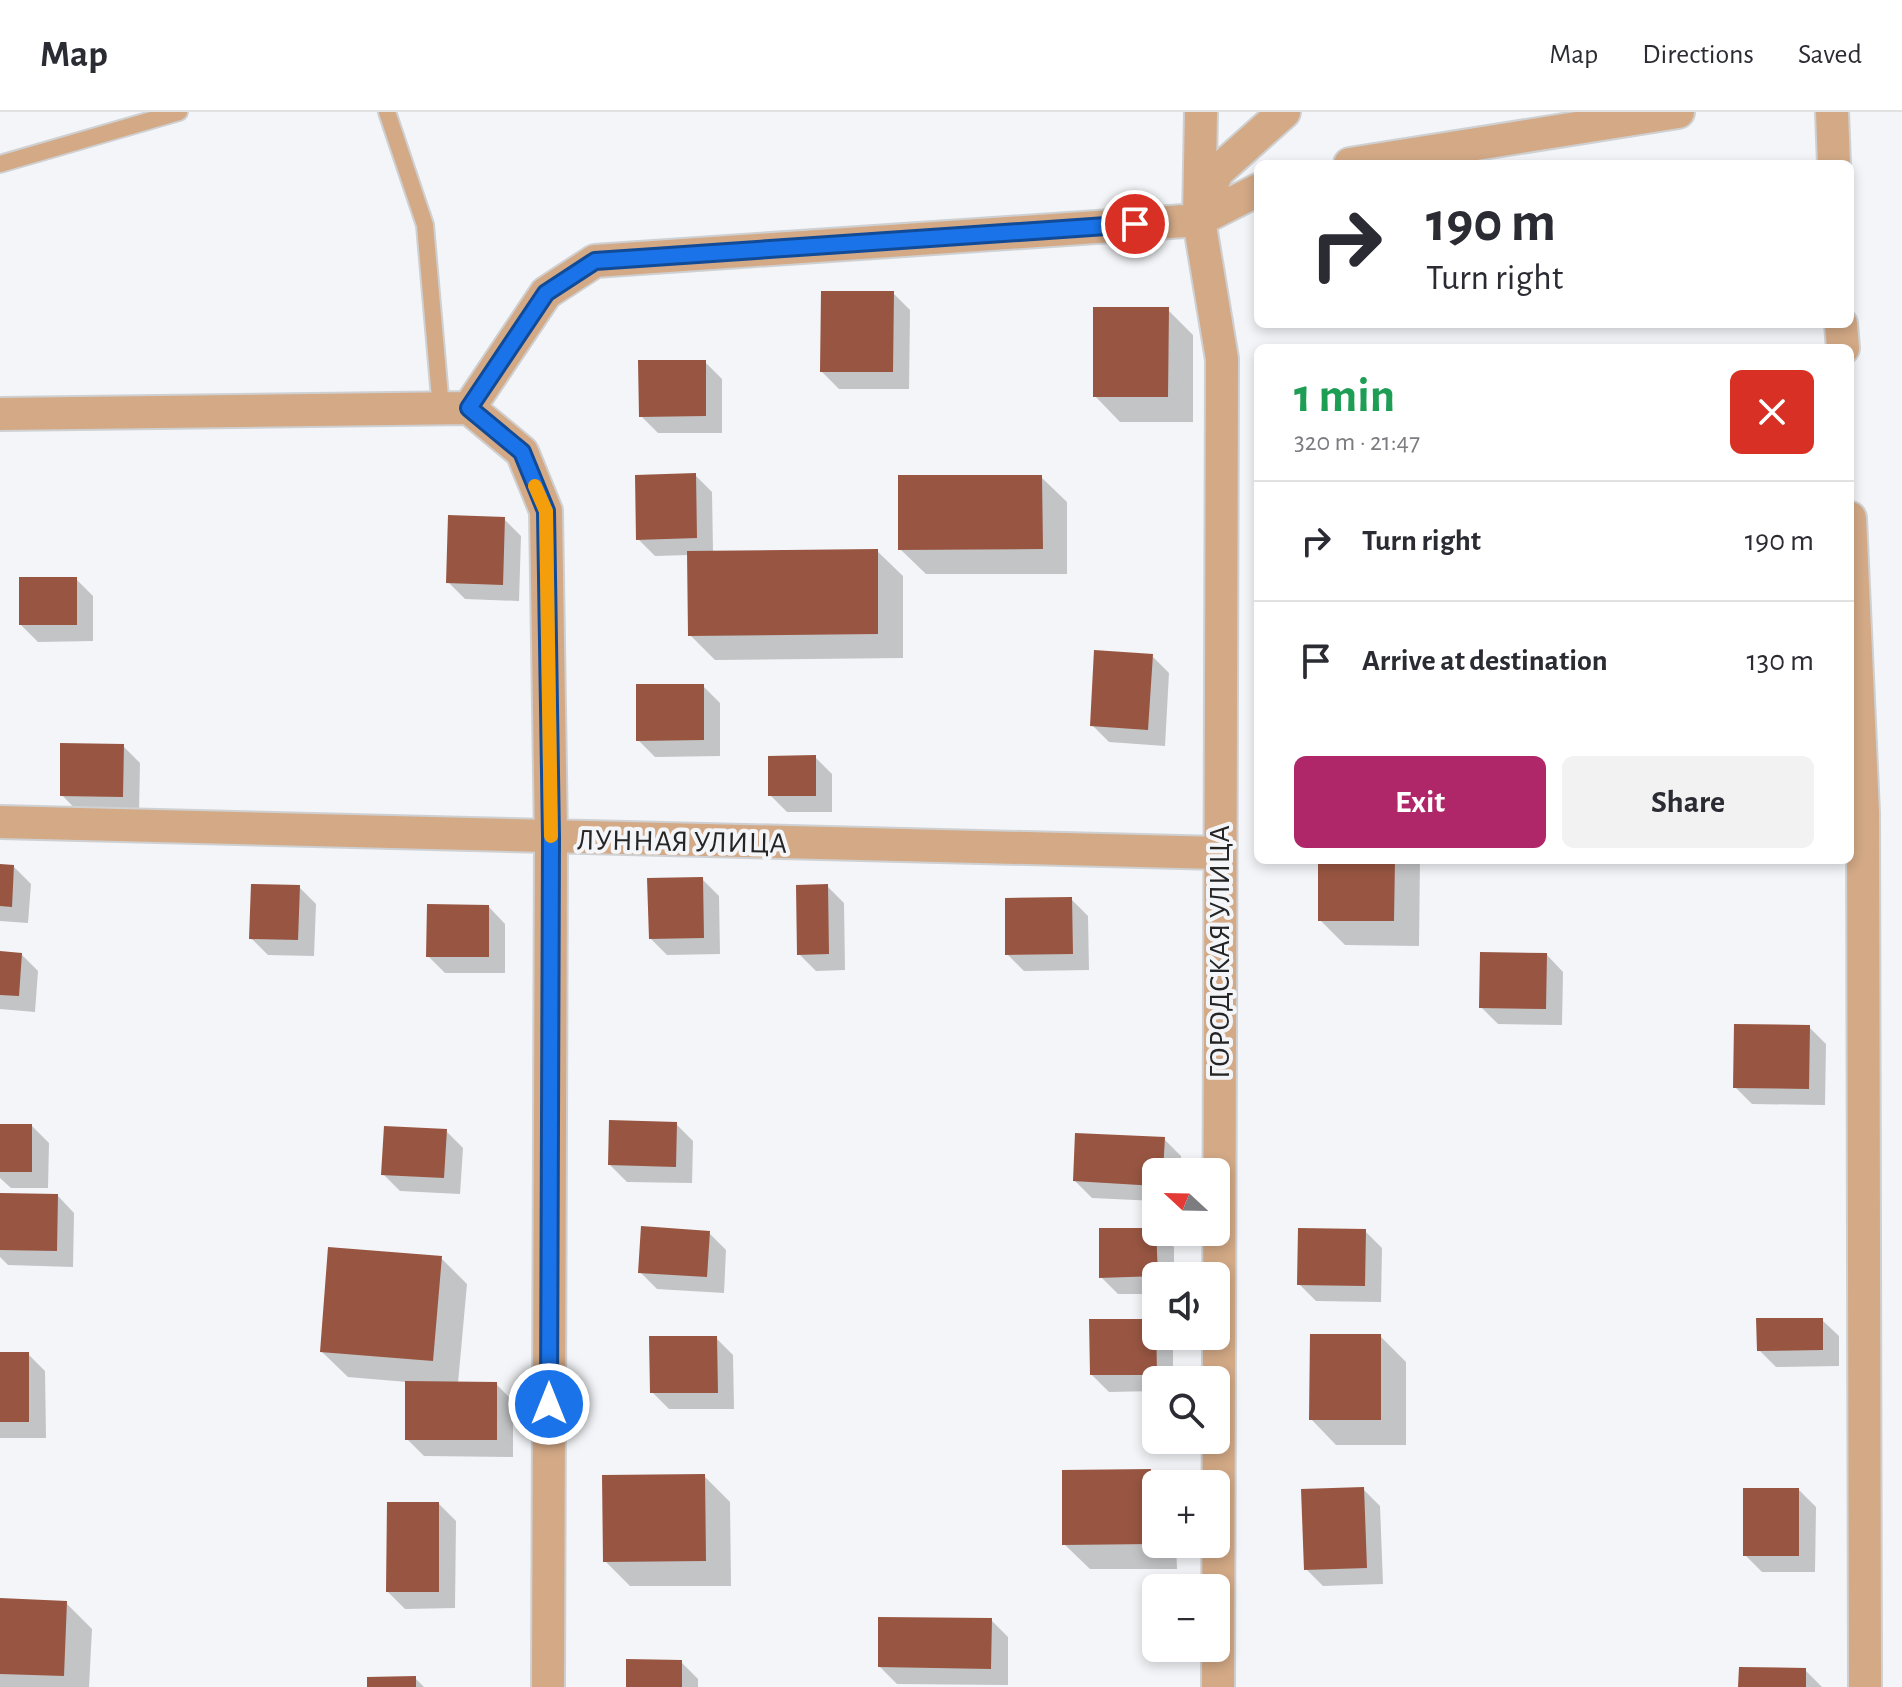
<!DOCTYPE html>
<meta charset="utf-8">
<style>
:root{--surface:#fff;--page:#f2f2f3;--text:#2b2b33;--muted:#7c7c81;--line:#e1e1e2;--accent:#af2769}
body{margin:0;font-family:"Alegreya Sans",sans-serif;background:var(--page);color:var(--text);height:100vh;display:flex;flex-direction:column;font-size:30px;white-space:nowrap}
*{box-sizing:border-box;margin:0}
p{font-size:26px;color:var(--muted)}
.icon{flex:none;width:44px;height:44px;fill:none;stroke:currentColor;stroke-width:2;stroke-linecap:round;stroke-linejoin:round}
.map{position:relative;flex:1;overflow:hidden}
.drawer{position:absolute;left:1254px;top:232px;width:600px;height:520px;display:flex;flex-direction:column;background:var(--surface);border-radius:12px;box-shadow:0 4px 12px #0003}
.drawer>*{flex:none}
.banner{position:absolute;left:1254px;top:48px;width:600px;height:168px;border-radius:12px;box-shadow:0 4px 12px #0003;background:#fff;color:var(--text);overflow:hidden}
.needle{width:52px;rotate:292deg}
.controls{position:absolute;left:1142px;top:1046px;display:grid;gap:16px}
.controls a{display:grid;place-items:center;width:88px;height:88px;border-radius:12px;background:var(--surface);box-shadow:0 4px 12px #0003;font-size:40px}
.pin{position:absolute;display:grid;place-items:center;width:68px;height:68px;color:#fff;margin:-34px;border:4px solid #fff;border-radius:50%;box-shadow:0 2px 8px #0007}
.me{position:absolute;width:88px;margin:-44px;rotate:0deg;stroke-linejoin:round;filter:drop-shadow(0 0 6px #0008)}
.turn{display:flex;align-items:center;gap:28px;height:168px;padding:0 40px;font-size:36px}
.turn .icon{width:104px;height:104px;stroke-width:2.5}
.turn b{display:block;font-size:56px;line-height:68px}
.round{display:grid;place-items:center;flex:none;width:84px;height:84px;border-radius:12px;background:var(--page)}
.overview{display:flex;align-items:center;justify-content:space-between;height:136px;padding:0 40px}
h1{font-size:48px;font-weight:700;line-height:60px;color:#1e9e55}
.cta{display:flex;gap:16px;margin-top:auto;padding:16px 40px}
.cta a{flex:1;height:92px;border-radius:12px;background:var(--accent);color:#fff;font-size:32px;font-weight:700;line-height:92px;text-align:center}
.cta a+a{background:var(--page);color:var(--text)}
ul{padding:0;list-style:none}
li{display:flex;align-items:center;gap:24px;height:120px;padding:0 40px;border-top:2px solid var(--line)}
li div{flex:1}
li b{display:block;font-size:30px}
li em{font-style:normal}
header{display:flex;align-items:center;gap:48px;box-sizing:border-box;height:112px;padding:0 40px;background:var(--surface);border-bottom:2px solid var(--line)}
header strong{font-size:38px}
nav{display:flex;gap:44px;margin-inline-start:auto;font-size:28px}
.map>svg:first-child{display:block}
</style>
<header>
<strong>Map</strong>
<nav><a>Map</a><a>Directions</a><a>Saved</a></nav>
</header>
<div class="map">
<svg width="1902" height="1575" viewBox="0 0 1902 1575">
<rect width="100%" height="100%" fill="#f4f5f8"/>
<path fill="#0003" d="M 893,181 L 910,198 L 909,277 L 839,277 L 822,260 Z
M 1168,198 L 1193,223 L 1193,310 L 1120,310 L 1095,284 Z
M 705,250 L 722,267 L 722,321 L 658,321 L 641,304 Z
M 695,363 L 712,380 L 713,440 L 877,439 L 903,464 L 903,546 L 715,548 L 690,523 L 689,443 L 655,444 L 638,427 Z
M 1041,365 L 1067,390 L 1067,462 L 926,462 L 900,437 Z
M 504,407 L 521,424 L 519,489 L 465,487 L 448,470 Z
M 76,467 L 93,484 L 93,529 L 38,530 L 21,513 Z
M 1152,544 L 1169,561 L 1165,634 L 1109,630 L 1092,613 Z
M 703,574 L 720,591 L 720,644 L 655,645 L 638,628 Z
M 123,634 L 140,651 L 139,701 L 78,700 L 62,683 Z
M 815,645 L 832,662 L 832,700 L 787,700 L 770,683 Z
M 1320,748 L 1420,748 L 1419,834 L 1345,833 L 1320,808 Z
M 0,754 L 14,755 L 31,772 L 28,811 L 0,809 Z
M 702,767 L 719,784 L 720,842 L 667,843 L 650,826 Z
M 827,774 L 844,791 L 845,858 L 816,859 L 799,842 Z
M 299,775 L 316,792 L 314,844 L 268,843 L 251,826 Z
M 1071,787 L 1088,804 L 1089,858 L 1024,859 L 1007,842 Z
M 489,795 L 505,812 L 505,861 L 445,861 L 428,844 Z
M 0,841 L 21,842 L 38,859 L 35,900 L 0,897 Z
M 1547,843 L 1563,860 L 1562,913 L 1498,912 L 1481,895 Z
M 1809,915 L 1826,932 L 1825,993 L 1752,992 L 1735,975 Z
M 676,1012 L 693,1029 L 692,1071 L 627,1070 L 610,1053 Z
M 0,1014 L 32,1014 L 49,1031 L 48,1076 L 11,1076 L 0,1066 Z
M 446,1019 L 463,1036 L 460,1082 L 400,1079 L 383,1062 Z
M 1164,1027 L 1181,1044 L 1181,1060 L 1156,1060 L 1156,1089 L 1092,1086 L 1075,1069 Z
M 0,1083 L 58,1084 L 74,1101 L 73,1155 L 8,1153 L 0,1145 Z
M 1365,1119 L 1382,1136 L 1381,1190 L 1316,1189 L 1299,1172 Z
M 1156,1120 L 1174,1135 L 1174,1164 L 1156,1164 L 1156,1182 L 1118,1182 L 1101,1165 Z
M 709,1121 L 726,1138 L 724,1181 L 657,1177 L 640,1160 Z
M 441,1146 L 467,1172 L 458,1271 L 496,1272 L 513,1289 L 513,1345 L 424,1344 L 407,1327 L 407,1270 L 348,1265 L 322,1240 Z
M 1822,1208 L 1839,1224 L 1839,1254 L 1776,1255 L 1759,1238 Z
M 1156,1224 L 1173,1225 L 1173,1268 L 1156,1268 L 1156,1279 L 1109,1280 L 1092,1263 Z
M 1380,1224 L 1406,1250 L 1406,1333 L 1336,1333 L 1311,1307 Z
M 716,1226 L 733,1243 L 734,1297 L 669,1297 L 652,1280 Z
M 0,1242 L 28,1242 L 45,1259 L 46,1326 L 0,1326 Z
M 1150,1359 L 1163,1372 L 1156,1372 L 1156,1432 L 1176,1432 L 1177,1457 L 1090,1457 L 1064,1432 Z
M 704,1364 L 730,1390 L 731,1474 L 630,1474 L 605,1449 Z
M 1363,1377 L 1380,1394 L 1383,1472 L 1323,1474 L 1306,1457 Z
M 1799,1378 L 1816,1395 L 1815,1460 L 1762,1460 L 1745,1443 Z
M 439,1392 L 456,1409 L 455,1496 L 405,1497 L 388,1480 Z
M 0,1488 L 66,1491 L 92,1517 L 89,1575 L 0,1575 Z
M 991,1508 L 1008,1525 L 1008,1573 L 897,1572 L 880,1555 Z
M 681,1550 L 698,1567 L 698,1575 L 628,1575 Z
M 1805,1558 L 1822,1575 L 1740,1575 Z
M 415,1566 L 424,1575 L 369,1575 Z"/>
<path fill="#985642" d="M 821,179 L 894,179 L 893,260 L 820,260 Z
M 1093,195 L 1169,195 L 1168,285 L 1093,285 Z
M 638,248 L 706,248 L 706,304 L 639,305 Z
M 696,361 L 697,426 L 636,428 L 635,363 Z
M 898,363 L 1042,363 L 1043,437 L 898,438 Z
M 448,403 L 505,405 L 503,473 L 446,471 Z
M 878,437 L 878,522 L 688,524 L 687,439 Z
M 19,465 L 77,465 L 77,513 L 19,513 Z
M 1094,538 L 1153,542 L 1148,618 L 1090,614 Z
M 636,572 L 704,572 L 704,628 L 636,629 Z
M 60,631 L 124,632 L 123,685 L 60,684 Z
M 816,643 L 816,684 L 768,684 L 768,644 Z
M 1318,748 L 1395,748 L 1394,809 L 1318,809 Z
M 0,752 L 14,753 L 12,795 L 0,794 Z
M 703,765 L 704,826 L 649,827 L 647,766 Z
M 251,772 L 300,773 L 298,828 L 249,827 Z
M 828,772 L 829,842 L 797,843 L 796,773 Z
M 1072,785 L 1073,842 L 1005,843 L 1005,786 Z
M 427,792 L 489,793 L 489,845 L 426,845 Z
M 0,839 L 22,841 L 19,884 L 0,883 Z
M 1480,840 L 1547,841 L 1546,897 L 1479,896 Z
M 1734,912 L 1810,913 L 1809,977 L 1733,976 Z
M 609,1008 L 677,1010 L 676,1055 L 608,1053 Z
M 0,1012 L 32,1012 L 32,1060 L 0,1060 Z
M 384,1014 L 447,1017 L 444,1066 L 381,1063 Z
M 1075,1021 L 1165,1025 L 1163,1060 L 1156,1060 L 1156,1074 L 1073,1069 Z
M 0,1081 L 58,1082 L 57,1139 L 0,1138 Z
M 641,1114 L 710,1119 L 707,1165 L 638,1161 Z
M 1099,1116 L 1156,1116 L 1158,1164 L 1099,1166 Z
M 1298,1116 L 1366,1117 L 1365,1174 L 1297,1173 Z
M 328,1135 L 442,1144 L 433,1249 L 320,1240 Z
M 1756,1206 L 1823,1206 L 1823,1238 L 1757,1239 Z
M 1089,1207 L 1156,1207 L 1157,1263 L 1090,1263 Z
M 1310,1222 L 1381,1222 L 1381,1308 L 1309,1308 Z
M 649,1224 L 717,1224 L 718,1281 L 650,1281 Z
M 0,1240 L 29,1240 L 29,1310 L 0,1310 Z
M 405,1269 L 497,1270 L 497,1328 L 405,1328 Z
M 1151,1357 L 1152,1432 L 1062,1433 L 1062,1358 Z
M 705,1362 L 706,1449 L 603,1450 L 602,1363 Z
M 1364,1375 L 1367,1456 L 1304,1458 L 1301,1377 Z
M 1743,1376 L 1799,1376 L 1799,1444 L 1743,1444 Z
M 387,1390 L 439,1390 L 439,1480 L 386,1480 Z
M 0,1486 L 67,1489 L 64,1564 L 0,1562 Z
M 878,1505 L 992,1506 L 991,1557 L 878,1555 Z
M 626,1547 L 682,1548 L 682,1575 L 626,1575 Z
M 1739,1555 L 1806,1556 L 1806,1575 L 1738,1575 Z
M 416,1564 L 416,1575 L 367,1575 L 367,1565 Z"/>
<g fill="none" stroke-linecap="round" stroke-linejoin="round">
<defs>
<path id="lane" d="M 387,0 L 425,113 L 441,297
M 0,52 L 179,0"/>
<path id="street" d="M 1201,0 L 1199,108 L 1222,247 L 1218,1575
M 1832,0 L 1834,52
M 1350,52 L 1678,0
M 1204,94 L 1217,60 L 1284,0
M 1841,212 L 1843,236
M 469,296 L 522,340 L 546,399 L 551,726 L 548,1575
M 0,302 L 469,296 L 546,181 L 595,149 L 1199,108 L 1258,78
M 1850,406 L 1863,701 L 1865,1575
M 0,710 L 1219,741"/>
</defs>
<use href="#lane" stroke="#cfd0d2" stroke-width="20"/>
<use href="#street" stroke="#cfd0d2" stroke-width="36"/>
<use href="#lane" stroke="#d3a986" stroke-width="16"/>
<use href="#street" stroke="#d3a986" stroke-width="32"/>
</g>
<g fill="none" stroke-linecap="round" stroke-linejoin="round">
<defs>
<path id="route" d="M 549,1292 L 551,726 L 546,399 L 522,340 L 469,296 L 546,181 L 595,149 L 1135,112"/>
</defs>
<use href="#route" stroke="#114b97" stroke-width="20"/>
<use href="#route" stroke="#1a73e8" stroke-width="14"/>
<path stroke="#f59e0b" stroke-width="14" d="M 535,374 L 546,399 L 551,724"/>
</g>
<g text-anchor="middle" stroke-width="8" stroke-linejoin="round" paint-order="stroke">
<g font-size="30" fill="#252526" stroke="#f4f5f8">
<text transform="translate(682 729) rotate(1)" y="10">ЛУННАЯ УЛИЦА</text>
<text transform="translate(1219 840) rotate(-90)" y="10">ГОРОДСКАЯ УЛИЦА</text>
</g>
</g>
</svg>
<div class="controls">
<a><svg class="needle" viewBox="-14 -14 28 28"><path d="M0-13l5 13h-10z" fill="#e53935"/><path d="M0 13l5-13h-10z" fill="#7c7c81"/></svg></a>
<a><svg class="icon" aria-label="sound" viewBox="0 0 24 24"><path d="M4 9h4l5-4v14l-5-4H4zM17 9q2 3 0 6"/></svg></a>
<a><svg class="icon" aria-label="search" viewBox="0 0 24 24"><circle cx="10" cy="10" r="6"/><path d="M15 15l6 6"/></svg></a>
<a>+</a>
<a>−</a>
</div>
<div class="pin" style="left:1135px;top:112px;background:#d93025"><svg class="icon" aria-label="arrive" viewBox="0 0 24 24"><path d="M6 21V4h12l-3 4 3 4H6"/></svg></div>
<svg class="me" style="left:549px;top:1292px" viewBox="-20 -20 40 40"><circle r="17" fill="#1a73e8" stroke="#fff" stroke-width="3"/><path d="M0-11L8 9 0 5-8 9z" fill="#fff"/></svg>
<div class="banner">
<div class="turn"><svg class="icon" aria-label="right" viewBox="0 0 24 24"><path d="M7 20v-9h11M14 6l5 5-5 5"/></svg><div><b>190 m</b>Turn right</div></div>
</div>
<section class="drawer">
<div class="overview"><div><h1>1 min</h1><p>320 m · 21:47</p></div><a class="round" style="background:#d93025;color:#fff"><svg class="icon" aria-label="close" viewBox="0 0 24 24"><path d="M6 6l12 12M18 6L6 18"/></svg></a></div>
<ul>
<li><svg class="icon" aria-label="right" viewBox="0 0 24 24"><path d="M7 20v-9h11M14 6l5 5-5 5"/></svg><div><b>Turn right</b></div><em>190 m</em></li>
<li><svg class="icon" aria-label="arrive" viewBox="0 0 24 24"><path d="M6 21V4h12l-3 4 3 4H6"/></svg><div><b>Arrive at destination</b></div><em>130 m</em></li>
</ul>
<div class="cta"><a>Exit</a><a>Share</a></div>
</section>
</div>
